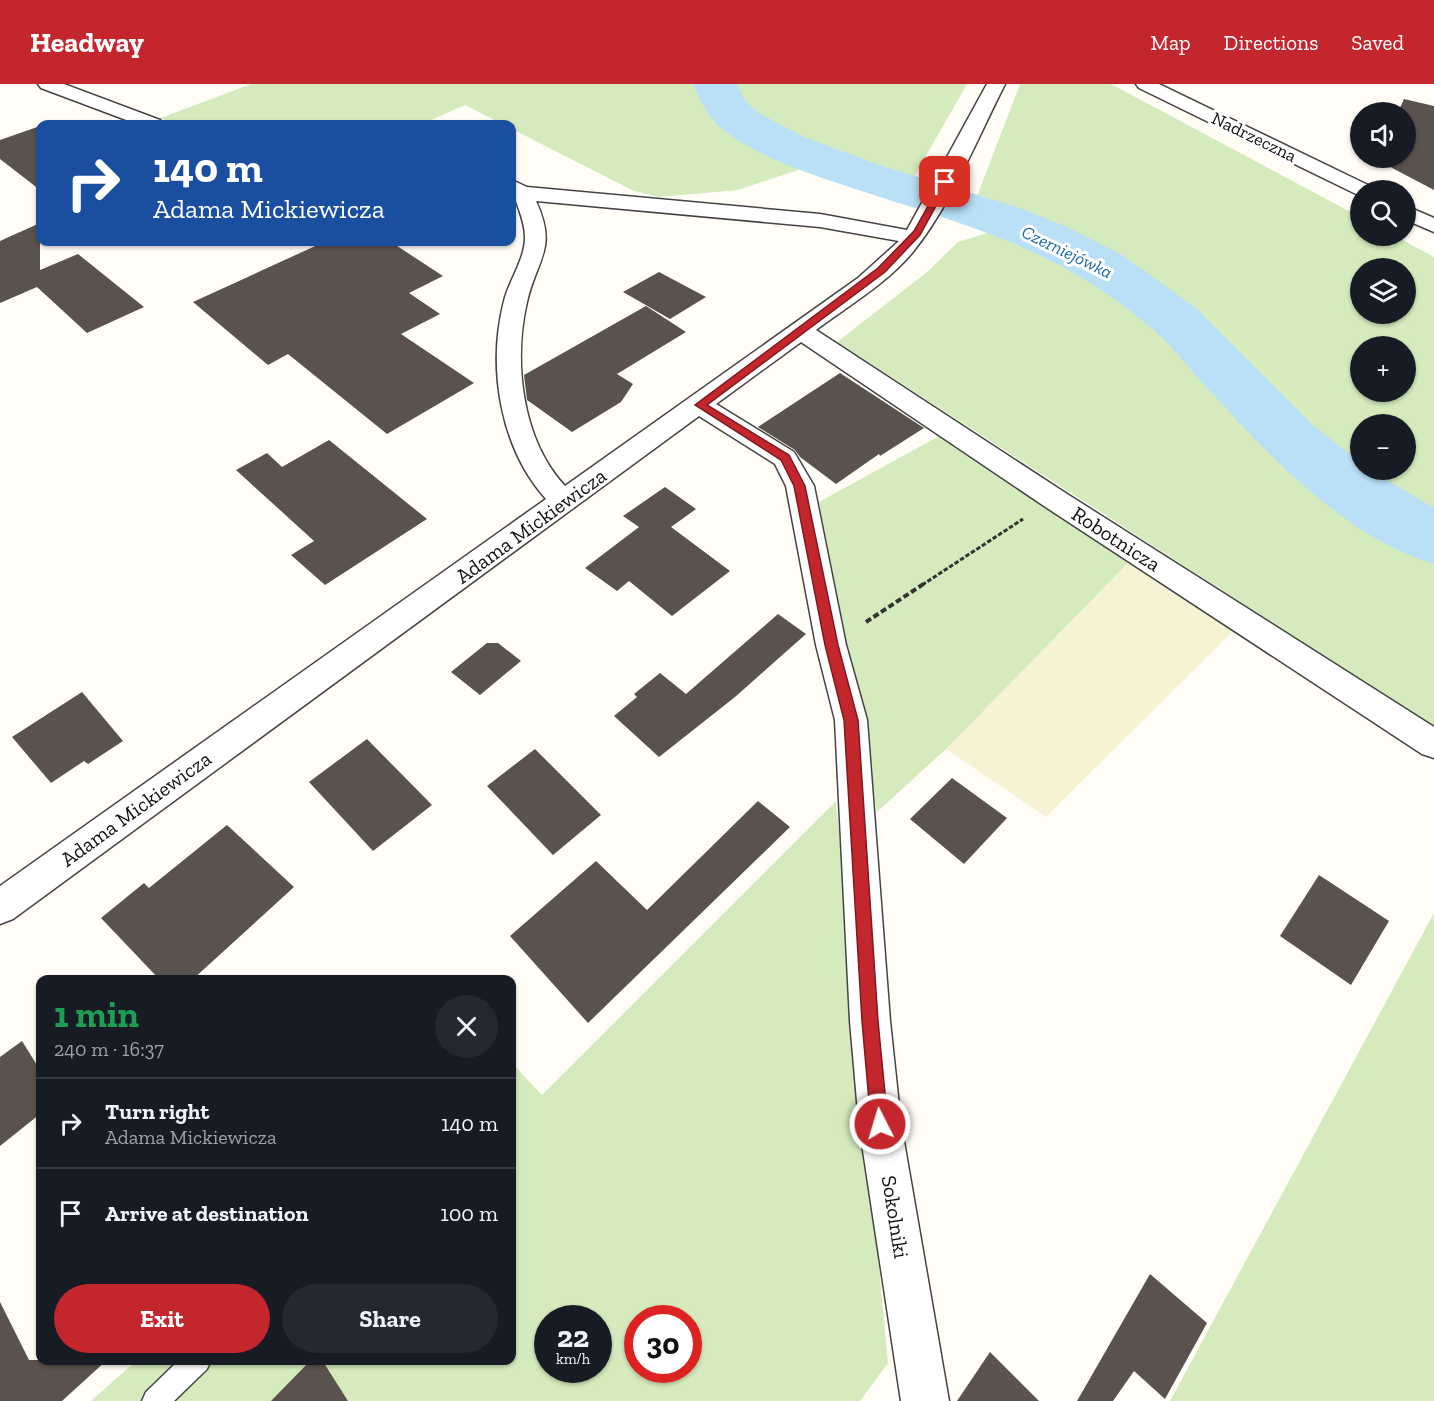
<!DOCTYPE html>
<meta charset="utf-8">
<style>
:root{--surface:#171b24;--page:#242831;--text:#f1f3f6;--muted:#9ea1a6;--line:#363941;--accent:#c4262e}
body{margin:0;font-family:"Zilla Slab",serif;background:var(--page);color:var(--text);height:100vh;display:flex;flex-direction:column;font-size:22px;white-space:nowrap}
*{box-sizing:border-box;margin:0}
p{font-size:20px;color:var(--muted)}
.icon{flex:none;width:33px;height:33px;fill:none;stroke:currentColor;stroke-width:2;stroke-linecap:round;stroke-linejoin:round}
.map{position:relative;flex:1;overflow:hidden}
.sheet{position:absolute;left:36px;top:891px;width:480px;height:390px;display:flex;flex-direction:column;background:var(--surface);border-radius:12px;box-shadow:0 2px 4px #0004}
.sheet>*{flex:none}
.top-card{position:absolute;left:36px;top:36px;width:480px;height:126px;border-radius:12px;box-shadow:0 2px 4px #0004;background:#1a4fa0;color:#fff;overflow:hidden}
.buttons{position:absolute;left:1350px;top:18px;display:grid;gap:12px}
.buttons a{display:grid;place-items:center;width:66px;height:66px;border-radius:50%;background:var(--surface);box-shadow:0 2px 4px #0004;font-size:30px}
.speed{position:absolute;left:534px;top:1221px;display:flex;gap:12px;font-size:30px;font-weight:700;text-align:center}
.speed>*{display:grid;place-content:center;width:78px;height:78px;border-radius:50%;background:var(--surface);box-shadow:0 2px 4px #0004;line-height:1}
.speed small{font-size:15px;font-weight:400}
.speed .limit{border:9px solid #d22;background:#fff;color:#111}
.pin{position:absolute;display:grid;place-items:center;width:51px;height:51px;color:#fff;margin:-26px;border-radius:12px;box-shadow:0 3px 9px #0006}
.me{position:absolute;width:66px;margin:-33px;rotate:355deg;stroke-linejoin:round;filter:drop-shadow(0 0 4px #0008)}
.turn{display:flex;align-items:center;gap:21px;height:126px;padding:0 18px;font-size:27px}
.turn .icon{width:78px;height:78px;stroke-width:2.5}
.turn b{display:block;font-size:42px;line-height:51px}
.round{display:grid;place-items:center;flex:none;width:63px;height:63px;border-radius:32px;background:var(--page)}
.summary{display:flex;align-items:center;justify-content:space-between;height:102px;padding:0 18px}
h1{font-size:36px;font-weight:800;line-height:45px;color:#1e9e55}
.primary-button{display:flex;gap:12px;margin-top:auto;padding:12px 18px}
.primary-button a{flex:1;height:69px;border-radius:36px;background:var(--accent);color:#fff;font-size:24px;font-weight:800;line-height:69px;text-align:center}
.primary-button a+a{background:var(--page);color:var(--text)}
ul{padding:0;list-style:none}
li{display:flex;align-items:center;gap:18px;height:90px;padding:0 18px;border-top:2px solid var(--line)}
li div{flex:1}
li b{display:block;font-size:22px}
li em{font-style:normal}
header{display:flex;align-items:center;gap:36px;box-sizing:border-box;height:84px;padding:0 30px;background:var(--accent);color:#fff}
header strong{font-size:28px}
nav{display:flex;gap:33px;margin-inline-start:auto;font-size:21px}
.map>svg:first-child{display:block}
</style>
<header>
<strong>Headway</strong>
<nav><a>Map</a><a>Directions</a><a>Saved</a></nav>
</header>
<div class="map">
<svg width="1434" height="1317" viewBox="0 0 1434 1317">
<rect width="100%" height="100%" fill="#fffdf5"/>
<path fill="#f6f3d4" d="M 1128,479 L 1234,546 L 1046,733 L 946,665 Z"/>
<path fill="#d5ebbd" fill-rule="evenodd" d="M 251,0 L 967,0 L 911,98 L 976,115 L 1020,0 L 1111,0 L 1360,133 L 1360,152 L 1395,152 L 1434,173 L 1434,643 L 837,258 L 926,189 L 958,158 L 994,147 L 961,139 L 804,84 L 738,106 L 659,113 L 634,107 L 512,45 L 512,40 L 502,40 L 465,21 L 422,40 L 378,40 L 370,37 L 362,40 L 202,40 L 158,35 ZM 1360,184 L 1406,184 L 1406,230 L 1360,230 ZM 1360,262 L 1406,262 L 1406,308 L 1360,308 ZM 1360,340 L 1406,340 L 1406,386 L 1360,386 Z
M 941,351 L 1128,479 L 946,665 L 877,728 L 819,418 Z
M 836,717 L 888,1279 L 860,1317 L 91,1317 L 136,1277 L 512,1276 L 512,979 L 542,1011 ZM 548,1234 L 598,1234 L 598,1286 L 548,1286 ZM 638,1234 L 688,1234 L 688,1286 L 638,1286 Z
M 1434,829 L 1434,1317 L 1170,1317 Z"/>
<g fill="none" stroke-linecap="round" stroke-linejoin="round">
<path fill="#b9e0f7" fill-rule="evenodd" d="M 693,0 L 737,0 L 744,15 L 757,28 L 804,53 L 882,82 L 1017,123 L 1065,142 L 1122,171 L 1196,224 L 1316,344 L 1360,378 L 1360,386 L 1370,386 L 1434,424 L 1434,480 C 1345,453 1271,374 1210,307 C 1192,288 1175,265 1155,247 C 1068,172 987,147 880,113 C 829,96 770,80 726,48 C 709,36 701,18 693,0 Z"/>
</g>
<path fill="#5a524d" d="M 1404,15 L 1434,22 L 1434,106 L 1377,76 L 1379,74 L 1406,74 L 1406,28 L 1398,28 Z
M 40,42 L 40,106 L 0,75 L 0,56 Z
M 40,139 L 40,186 L 78,170 L 144,223 L 87,249 L 37,203 L 0,219 L 0,157 Z
M 324,158 L 391,158 L 443,192 L 409,209 L 440,230 L 401,250 L 474,299 L 387,350 L 288,270 L 268,281 L 193,218 Z
M 659,188 L 706,213 L 670,235 L 623,208 Z
M 646,222 L 686,248 L 617,290 L 633,300 L 621,318 L 572,348 L 527,316 L 524,291 Z
M 840,289 L 924,344 L 880,372 L 879,370 L 836,400 L 800,373 L 795,366 L 758,343 Z
M 329,356 L 427,435 L 325,501 L 291,471 L 314,457 L 236,386 L 267,369 L 282,383 Z
M 665,403 L 696,425 L 671,443 L 730,487 L 672,532 L 629,497 L 617,507 L 585,484 L 639,443 L 623,432 Z
M 778,530 L 806,550 L 735,613 L 659,673 L 614,632 L 637,613 L 634,610 L 660,589 L 686,610 Z
M 487,559 L 498,559 L 521,577 L 480,611 L 451,588 Z
M 82,608 L 123,657 L 88,680 L 84,677 L 51,699 L 12,653 Z
M 367,655 L 432,721 L 373,767 L 309,698 Z
M 535,665 L 601,731 L 553,771 L 487,702 Z
M 952,694 L 1007,734 L 964,780 L 910,735 Z
M 758,717 L 790,743 L 588,939 L 510,852 L 596,777 L 647,826 Z
M 227,741 L 294,803 L 192,896 L 160,896 L 101,834 L 144,799 L 149,804 Z
M 1319,791 L 1389,837 L 1351,901 L 1280,852 Z
M 22,957 L 40,986 L 40,1030 L 0,1062 L 0,973 Z
M 1150,1190 L 1207,1239 L 1165,1315 L 1134,1287 L 1113,1317 L 1077,1317 Z
M 0,1218 L 29,1276 L 107,1276 L 62,1317 L 0,1317 Z
M 990,1268 L 1039,1317 L 957,1317 Z
M 311,1276 L 322,1276 L 348,1317 L 271,1317 Z"/>
<g fill="none" stroke-linecap="round" stroke-linejoin="round">
<defs>
<path id="service" d="M 179,1276 L 211,1276 L 207,1285 L 174,1317 L 142,1317 L 146,1308 Z"/>
<path id="minor" d="M 38,0 L 64,0 L 160,36 L 162,40 L 137,40 L 41,4 Z
M 987,0 L 1005,0 C 978,53 950,123 912,169 C 886,200 848,222 816,246 L 1064,408 L 1434,643 L 1434,674 L 1422,670 L 1044,422 L 801,258 L 716,320 L 794,368 L 814,402 L 846,561 L 867,636 L 890,937 L 901,1040 L 949,1317 L 901,1317 L 859,1040 L 850,937 L 835,636 L 816,561 L 786,402 L 775,380 L 699,332 L 13,835 L 0,840 L 0,802 L 546,415 C 500,364 487,283 504,217 C 509,196 525,176 525,153 C 525,132 512,116 512,96 L 527,103 L 820,130 L 907,146 ZM 536,117 L 820,143 L 899,157 L 858,194 L 565,402 C 522,356 513,278 527,218 C 537,174 558,165 536,117 Z
M 1136,0 L 1159,0 L 1370,102 L 1373,106 L 1360,106 L 1360,112 L 1356,110 L 1139,4 Z
M 1406,122 L 1434,134 L 1434,148 L 1406,136 Z"/>
</defs>
<use href="#service" stroke="#444" stroke-width="3"/>
<use href="#minor" stroke="#444" stroke-width="3"/>
<path stroke="#333" stroke-width="3" stroke-dasharray="4.5 2" stroke-linecap="butt" d="M 922,501 L 1023,435"/>
<path stroke="#333" stroke-width="4" stroke-dasharray="6 3" stroke-linecap="butt" d="M 866,538 L 925,499"/>
<use href="#service" fill="#fff" fill-rule="evenodd"/>
<use href="#minor" fill="#fff" fill-rule="evenodd"/>
</g>
<path fill="#c4262e" stroke="#7f191e" stroke-width="1.5" d="M 942,97 L 949,98 L 920,151 L 885,188 L 707,321 L 789,371 L 805,402 L 838,561 L 858,636 L 878,937 L 888,1040 L 886,1046 L 880,1049 L 874,1046 L 871,1040 L 862,937 L 844,636 L 825,561 L 794,402 L 781,376 L 695,321 L 878,184 L 914,147 Z"/>
<g text-anchor="middle" stroke-width="6" stroke-linejoin="round" paint-order="stroke">
<g font-size="18" fill="#111" stroke="#fff">
<text transform="translate(1254 53) rotate(26)" y="6">Nadrzeczna</text>
</g>
<g font-size="18" font-style="italic" fill="#1768a6" stroke="#fff">
<text transform="translate(1067 168) rotate(26)" y="6">Czerniejówka</text>
</g>
<g font-size="21" fill="#111" stroke="#fff">
<text transform="translate(531 442) rotate(-36)" y="7">Adama Mickiewicza</text>
<text transform="translate(1116 455) rotate(33)" y="7">Robotnicza</text>
<text transform="translate(136 725) rotate(-36)" y="7">Adama Mickiewicza</text>
<text transform="translate(895 1133) rotate(81)" y="7">Sokolniki</text>
</g>
</g>
</svg>
<div class="buttons">
<a><svg class="icon" aria-label="sound" viewBox="0 0 24 24"><path d="M4 9h4l5-4v14l-5-4H4zM17 9q2 3 0 6"/></svg></a>
<a><svg class="icon" aria-label="search" viewBox="0 0 24 24"><circle cx="10" cy="10" r="6"/><path d="M15 15l6 6"/></svg></a>
<a><svg class="icon" aria-label="layers" viewBox="0 0 24 24"><path d="M12 4l9 5-9 5-9-5zM3 14l9 5 9-5"/></svg></a>
<a>+</a>
<a>−</a>
</div>
<div class="speed"><div>22<small>km/h</small></div><div class="limit">30</div></div>
<div class="pin" style="left:945px;top:98px;background:#d93025"><svg class="icon" aria-label="arrive" viewBox="0 0 24 24"><path d="M6 21V4h12l-3 4 3 4H6"/></svg></div>
<svg class="me" style="left:880px;top:1040px" viewBox="-20 -20 40 40"><circle r="17" fill="#c4262e" stroke="#fff" stroke-width="3"/><path d="M0-11L8 9 0 5-8 9z" fill="#fff"/></svg>
<div class="top-card">
<div class="turn"><svg class="icon" aria-label="right" viewBox="0 0 24 24"><path d="M7 20v-9h11M14 6l5 5-5 5"/></svg><div><b>140 m</b>Adama Mickiewicza</div></div>
</div>
<section class="sheet">
<div class="summary"><div><h1>1 min</h1><p>240 m · 16:37</p></div><a class="round"><svg class="icon" aria-label="close" viewBox="0 0 24 24"><path d="M6 6l12 12M18 6L6 18"/></svg></a></div>
<ul>
<li><svg class="icon" aria-label="right" viewBox="0 0 24 24"><path d="M7 20v-9h11M14 6l5 5-5 5"/></svg><div><b>Turn right</b><p>Adama Mickiewicza</p></div><em>140 m</em></li>
<li><svg class="icon" aria-label="arrive" viewBox="0 0 24 24"><path d="M6 21V4h12l-3 4 3 4H6"/></svg><div><b>Arrive at destination</b></div><em>100 m</em></li>
</ul>
<div class="primary-button"><a>Exit</a><a>Share</a></div>
</section>
</div>
